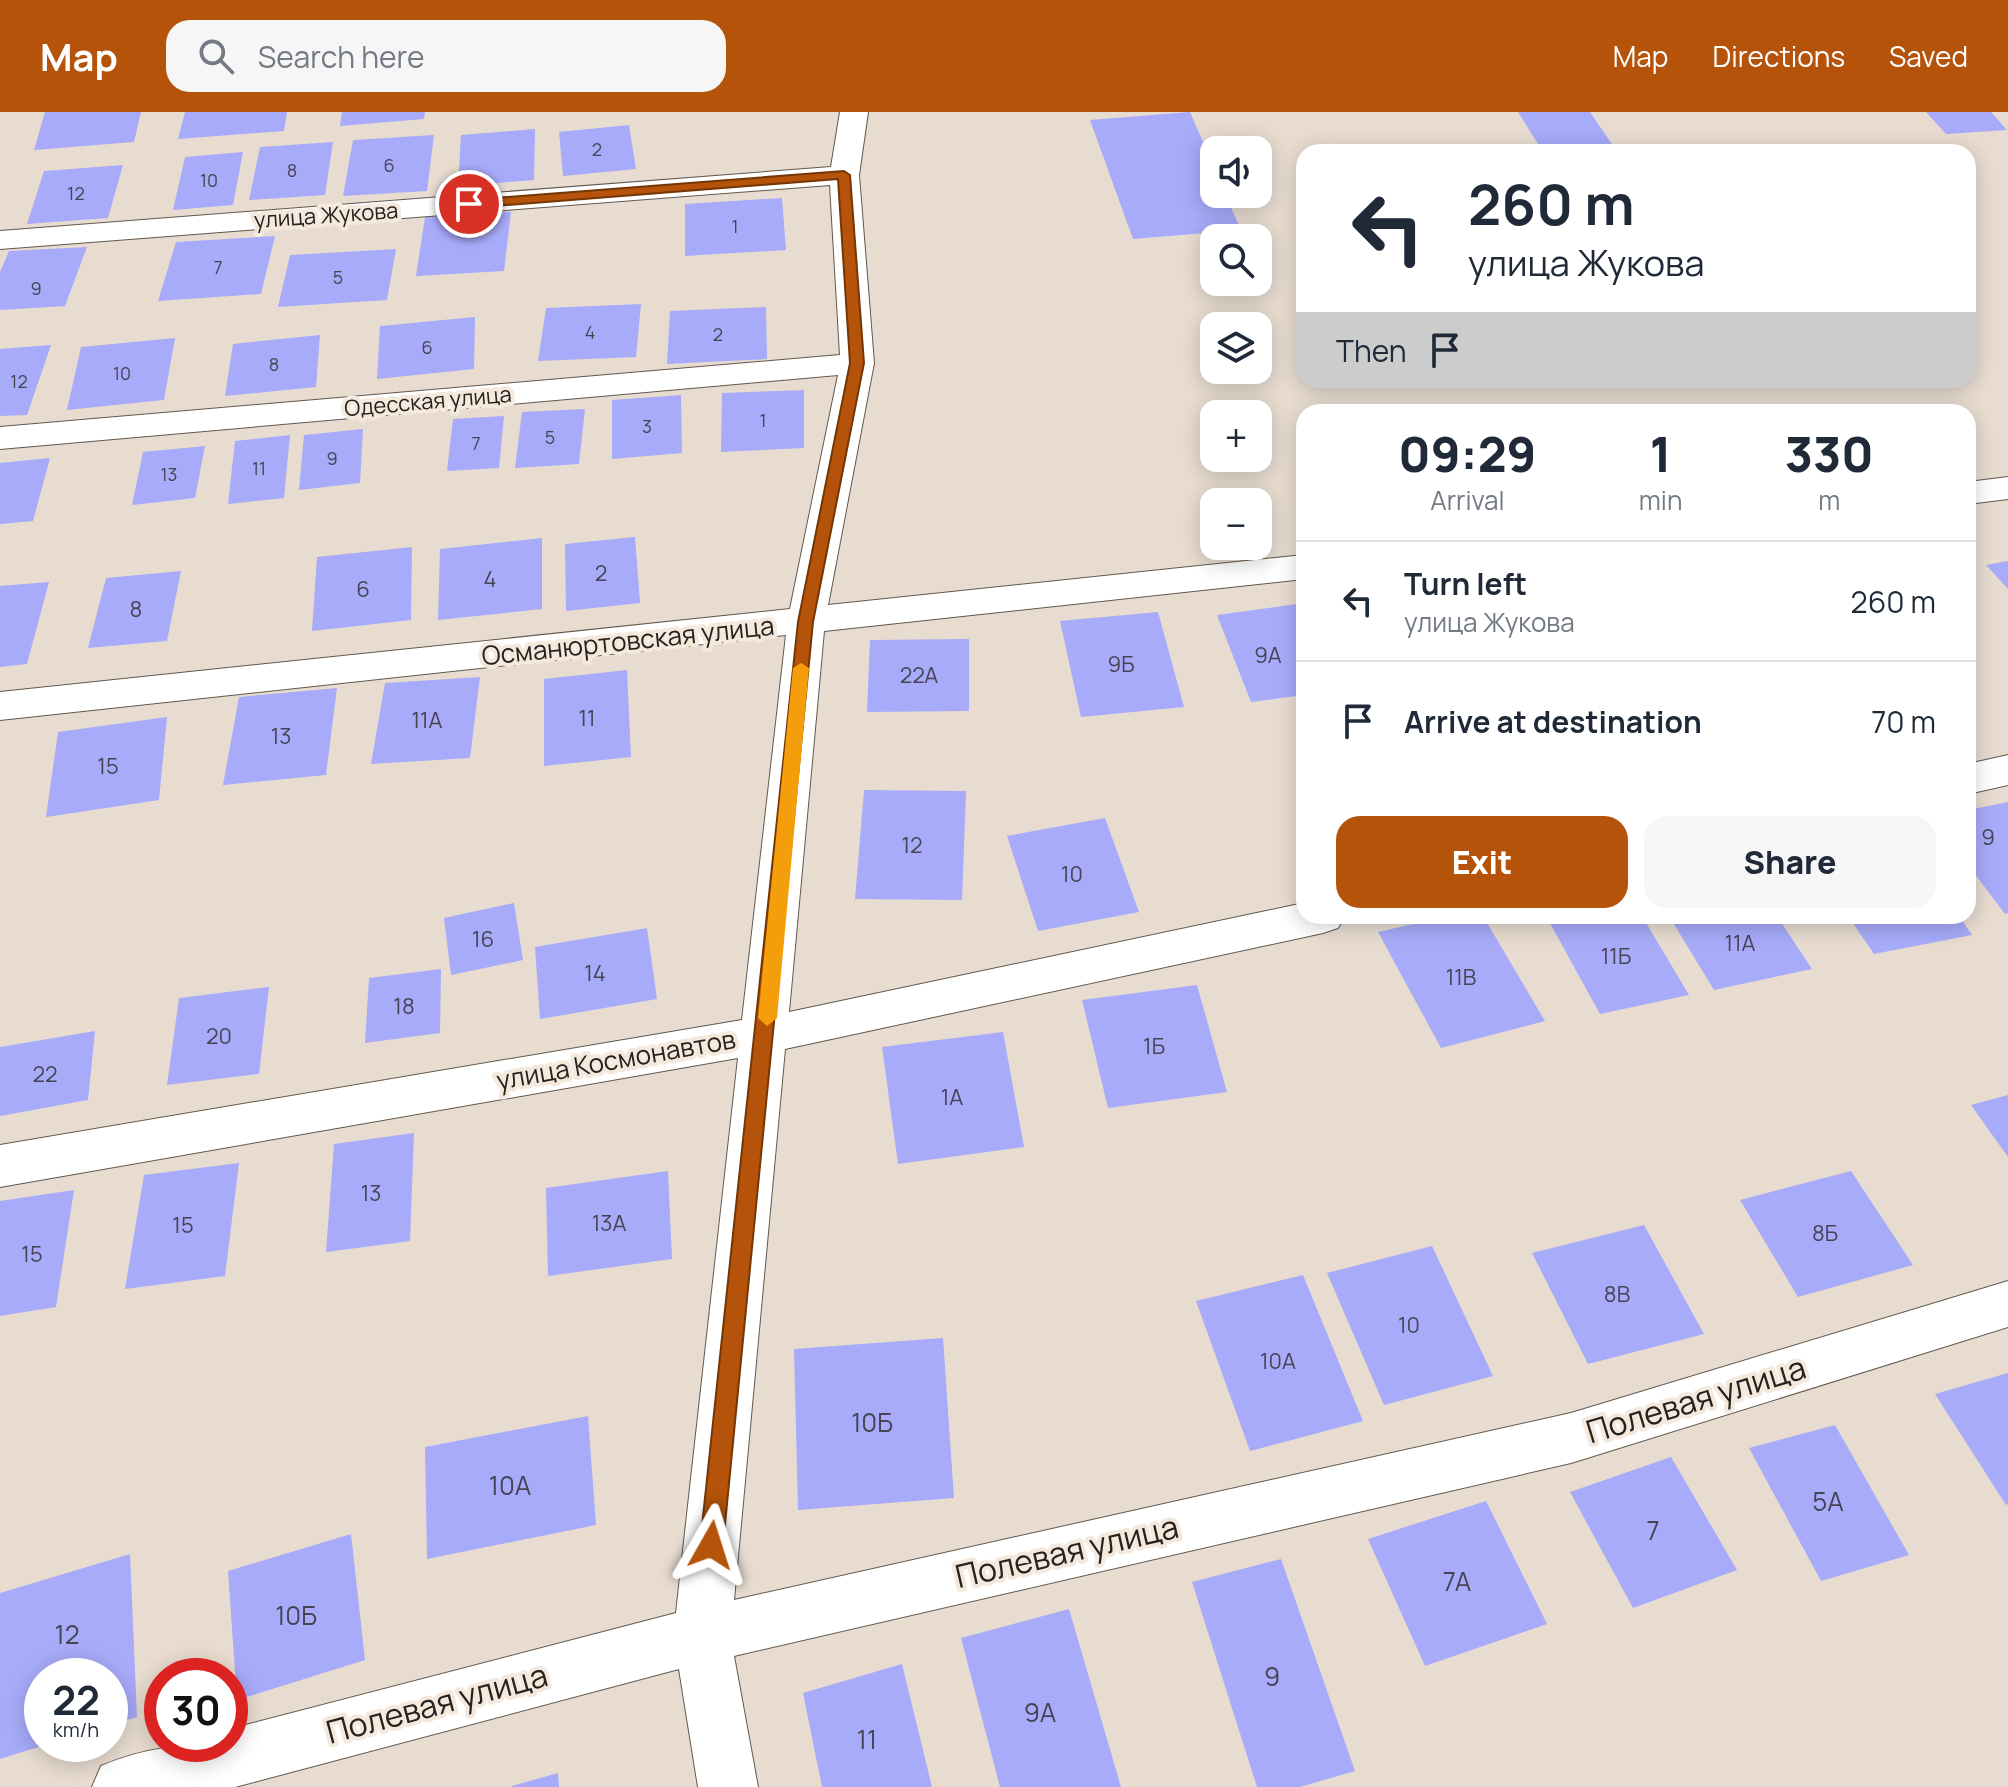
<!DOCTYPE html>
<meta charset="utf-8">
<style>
:root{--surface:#fff;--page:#f6f6f7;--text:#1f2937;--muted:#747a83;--line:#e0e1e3;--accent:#b45309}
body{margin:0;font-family:Manrope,sans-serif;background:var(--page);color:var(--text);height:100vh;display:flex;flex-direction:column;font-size:30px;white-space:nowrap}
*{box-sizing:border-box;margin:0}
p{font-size:26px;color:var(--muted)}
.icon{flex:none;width:44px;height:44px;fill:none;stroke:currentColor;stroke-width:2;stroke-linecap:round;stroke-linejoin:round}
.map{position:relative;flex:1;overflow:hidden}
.sheet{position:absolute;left:1296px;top:292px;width:680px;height:520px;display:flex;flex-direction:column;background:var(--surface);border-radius:24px;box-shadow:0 4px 20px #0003}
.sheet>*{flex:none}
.hud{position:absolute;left:1296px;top:32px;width:680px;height:244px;border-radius:24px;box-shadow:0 4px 20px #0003;background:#fff;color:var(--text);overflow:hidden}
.tools{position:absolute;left:1200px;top:24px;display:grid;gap:16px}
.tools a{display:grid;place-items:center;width:72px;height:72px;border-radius:16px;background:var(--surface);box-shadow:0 4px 20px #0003;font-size:40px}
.speed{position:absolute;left:24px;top:1546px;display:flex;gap:16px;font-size:40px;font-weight:700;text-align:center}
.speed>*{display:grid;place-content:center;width:104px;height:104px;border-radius:50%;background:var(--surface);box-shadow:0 4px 20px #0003;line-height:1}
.speed small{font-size:20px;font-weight:400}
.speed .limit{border:12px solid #d22;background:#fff;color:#111}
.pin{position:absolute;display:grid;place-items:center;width:68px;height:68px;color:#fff;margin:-34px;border:4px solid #fff;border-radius:50%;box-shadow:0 2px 8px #0007}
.me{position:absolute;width:88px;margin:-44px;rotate:6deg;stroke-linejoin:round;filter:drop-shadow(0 0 6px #0008)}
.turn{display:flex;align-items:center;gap:28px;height:168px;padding:0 40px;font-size:36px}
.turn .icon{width:104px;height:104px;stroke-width:2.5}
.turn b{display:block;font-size:56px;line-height:68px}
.then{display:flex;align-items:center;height:76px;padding:0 40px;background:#0003;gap:16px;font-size:30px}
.eta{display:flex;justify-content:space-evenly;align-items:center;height:136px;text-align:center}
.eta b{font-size:48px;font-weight:800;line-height:56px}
.cta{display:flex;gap:16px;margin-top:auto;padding:16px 40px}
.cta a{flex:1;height:92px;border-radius:24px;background:var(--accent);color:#fff;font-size:32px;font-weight:800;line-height:92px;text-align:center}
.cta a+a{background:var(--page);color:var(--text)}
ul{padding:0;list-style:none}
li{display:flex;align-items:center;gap:24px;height:120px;padding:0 40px;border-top:2px solid var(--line)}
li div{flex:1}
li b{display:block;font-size:30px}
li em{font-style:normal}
header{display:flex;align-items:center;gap:48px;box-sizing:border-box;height:112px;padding:0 40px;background:var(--accent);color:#fff}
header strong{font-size:38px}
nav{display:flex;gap:44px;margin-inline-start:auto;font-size:28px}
.search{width:560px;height:72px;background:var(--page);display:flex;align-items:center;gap:20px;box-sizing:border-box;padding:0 28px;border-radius:24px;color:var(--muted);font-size:30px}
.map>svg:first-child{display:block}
</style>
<header>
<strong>Map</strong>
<div class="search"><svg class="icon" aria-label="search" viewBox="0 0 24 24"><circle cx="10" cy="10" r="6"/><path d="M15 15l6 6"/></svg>Search here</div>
<nav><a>Map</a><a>Directions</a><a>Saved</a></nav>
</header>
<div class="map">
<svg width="2008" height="1675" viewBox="0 0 2008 1675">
<rect width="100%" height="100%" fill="#e8dcd0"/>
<path fill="#a7abf9" d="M 45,0 L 141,0 L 134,30 L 34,38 Z
M 185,0 L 287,0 L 284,19 L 178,27 Z
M 342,0 L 425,0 L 424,7 L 340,14 Z
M 1190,0 L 1214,55 L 1214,82 L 1225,82 L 1241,118 L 1133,127 L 1090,8 Z
M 1518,0 L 1590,0 L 1616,38 L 1543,40 Z
M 1926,0 L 1991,0 L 2007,18 L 1946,22 Z
M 629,13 L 636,57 L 563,64 L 559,20 Z
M 535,17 L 534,68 L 458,74 L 461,23 Z
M 434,23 L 427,79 L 343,84 L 353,28 Z
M 333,30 L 325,83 L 249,88 L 260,35 Z
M 243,40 L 233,93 L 173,98 L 185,45 Z
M 123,53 L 108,106 L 27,112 L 44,59 Z
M 782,86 L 786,138 L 685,144 L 685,92 Z
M 511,100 L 504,159 L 416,164 L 425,105 Z
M 275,124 L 261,182 L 158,189 L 176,130 Z
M 87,135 L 65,194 L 0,198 L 0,160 L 9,139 Z
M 396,137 L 387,188 L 278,195 L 290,143 Z
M 641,192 L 636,245 L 538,249 L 546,196 Z
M 766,195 L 767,247 L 667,252 L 670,199 Z
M 475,205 L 474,257 L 377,267 L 380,214 Z
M 320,223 L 316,275 L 225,284 L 233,232 Z
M 175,226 L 164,288 L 67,298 L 81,235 Z
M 51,233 L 27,303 L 0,304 L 0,237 Z
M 804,278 L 804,336 L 721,340 L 722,281 Z
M 681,283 L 682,341 L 612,347 L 612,288 Z
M 585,297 L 579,352 L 515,356 L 522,300 Z
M 504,304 L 499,356 L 447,359 L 453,307 Z
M 363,317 L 360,371 L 299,378 L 304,323 Z
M 290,323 L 284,386 L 228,392 L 235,329 Z
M 205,334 L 195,386 L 132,393 L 143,340 Z
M 50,346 L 33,409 L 0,412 L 0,351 Z
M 635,425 L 640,491 L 566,499 L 565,432 Z
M 542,426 L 542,497 L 438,508 L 440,437 Z
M 412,435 L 411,508 L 312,519 L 317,445 Z
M 2008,449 L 2008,477 L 1986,453 Z
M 181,459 L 167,529 L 88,536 L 106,466 Z
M 49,470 L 27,552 L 0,555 L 0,474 Z
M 1304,491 L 1304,583 L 1251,590 L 1217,503 Z
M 1158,500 L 1184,595 L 1081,605 L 1060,509 Z
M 969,527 L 969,599 L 867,600 L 870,528 Z
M 627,558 L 631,645 L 544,654 L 544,567 Z
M 480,565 L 470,646 L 371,652 L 385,571 Z
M 337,576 L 326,663 L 223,673 L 239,585 Z
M 167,605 L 159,688 L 46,705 L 58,620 Z
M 864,678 L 966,679 L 962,788 L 855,787 Z
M 2008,690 L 2008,801 L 2005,802 L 1968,753 L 1968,698 Z
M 1105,706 L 1139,800 L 1038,819 L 1007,724 Z
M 514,791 L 523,848 L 451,863 L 444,806 Z
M 1448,804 L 1483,804 L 1545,909 L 1441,936 L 1378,820 Z
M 1546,804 L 1642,804 L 1689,883 L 1600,902 Z
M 1669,804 L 1777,804 L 1812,857 L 1714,878 Z
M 1848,804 L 1959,804 L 1972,823 L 1874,842 Z
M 647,816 L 657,887 L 540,907 L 535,835 Z
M 441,857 L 440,921 L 365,931 L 369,866 Z
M 1197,873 L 1227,980 L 1108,996 L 1082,888 Z
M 269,875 L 259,962 L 167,973 L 179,886 Z
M 95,919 L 88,988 L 0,1004 L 0,935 Z
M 1003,920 L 1024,1035 L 898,1052 L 882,935 Z
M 2008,983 L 2008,1045 L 1971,993 Z
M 414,1021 L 410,1129 L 326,1140 L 334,1032 Z
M 239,1051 L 225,1164 L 125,1177 L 144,1063 Z
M 668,1059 L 672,1147 L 548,1164 L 546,1076 Z
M 1851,1059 L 1913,1153 L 1798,1185 L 1740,1088 Z
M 74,1078 L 56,1195 L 0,1204 L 0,1089 Z
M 1644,1113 L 1704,1222 L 1588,1252 L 1532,1141 Z
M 1432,1134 L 1493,1264 L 1384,1293 L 1327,1161 Z
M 1303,1163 L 1363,1309 L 1250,1339 L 1196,1189 Z
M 943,1226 L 954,1386 L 798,1398 L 794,1237 Z
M 2008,1261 L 2008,1392 L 2006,1393 L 1935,1282 Z
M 588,1304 L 596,1413 L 427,1447 L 425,1335 Z
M 1835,1313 L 1909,1443 L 1821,1469 L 1749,1336 Z
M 1671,1345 L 1737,1458 L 1633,1496 L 1570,1380 Z
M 1486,1389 L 1547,1512 L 1425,1554 L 1368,1427 Z
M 351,1422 L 365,1548 L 237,1588 L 228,1459 Z
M 130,1442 L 137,1605 L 110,1613 L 110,1564 L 42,1564 L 42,1634 L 0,1647 L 0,1481 Z
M 1281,1447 L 1355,1659 L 1300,1675 L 1257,1675 L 1192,1470 Z
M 1069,1497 L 1121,1675 L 1000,1675 L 961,1526 Z
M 902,1552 L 932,1675 L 822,1675 L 803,1581 Z
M 558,1661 L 559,1675 L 512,1675 L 512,1674 Z"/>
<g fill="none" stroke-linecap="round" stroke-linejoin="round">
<defs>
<path id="minor" d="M 840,0 L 868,0 L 859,63 L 874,251 L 828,493 L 1304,443 L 1304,467 L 824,519 L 789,900 L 1304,791 L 1304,804 L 1345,804 L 1338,816 L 1323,821 L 785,937 L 734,1488 L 1571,1301 L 2008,1169 L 2008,1215 L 1571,1351 L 734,1544 L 758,1675 L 698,1675 L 679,1557 L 235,1675 L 92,1675 L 101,1654 C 146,1635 182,1632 230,1632 L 230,1617 L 676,1501 L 738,946 L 0,1075 L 0,1033 L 742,908 L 786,523 L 0,608 L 0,580 L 790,497 L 838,263 L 0,337 L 0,315 L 840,243 L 830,73 L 0,137 L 0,119 L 831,55 Z
M 2008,365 L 2008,387 L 1968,392 L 1968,370 Z
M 2008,643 L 2008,673 L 1968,682 L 1968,652 Z"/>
</defs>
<use href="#minor" stroke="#62584e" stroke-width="2"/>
<use href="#minor" fill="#fff" fill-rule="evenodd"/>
</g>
<path fill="#b45309" stroke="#753606" stroke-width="2" d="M 844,59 L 850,63 L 864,251 L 813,510 L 723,1433 L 719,1441 L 711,1445 L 703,1441 L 700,1433 L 798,510 L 850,251 L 838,67 L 469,96 L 463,92 L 469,88 Z"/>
<path fill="#f59e0b" d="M 801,551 L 809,556 L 777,906 L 767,914 L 758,906 L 793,556 Z"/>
<g text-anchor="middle" stroke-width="8" stroke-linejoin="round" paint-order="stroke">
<g font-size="18" fill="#464454">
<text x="597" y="44">2</text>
<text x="389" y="60">6</text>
<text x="292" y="65">8</text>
<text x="209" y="75">10</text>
<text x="76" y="88">12</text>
<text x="735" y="121">1</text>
<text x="218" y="162">7</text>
<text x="338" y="172">5</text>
<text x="36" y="183">9</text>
<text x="590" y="227">4</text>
<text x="718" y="229">2</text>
<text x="427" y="242">6</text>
<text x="274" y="259">8</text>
<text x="122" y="268">10</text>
<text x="19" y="276">12</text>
<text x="763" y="315">1</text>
<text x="647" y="321">3</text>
<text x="550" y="332">5</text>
<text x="476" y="338">7</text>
<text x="332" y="353">9</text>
<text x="259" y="363">11</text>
<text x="169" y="369">13</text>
</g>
<g font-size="22" fill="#26221d" stroke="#f5e9dd">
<text transform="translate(326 103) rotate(-4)" y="8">улица Жукова</text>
<text transform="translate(428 289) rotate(-5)" y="8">Одесская улица</text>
</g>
<g font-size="22" fill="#464454">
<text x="601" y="469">2</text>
<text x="490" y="475">4</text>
<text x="363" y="485">6</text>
<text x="136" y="505">8</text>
<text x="1268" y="551">9А</text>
<text x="1121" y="560">9Б</text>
<text x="919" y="571">22А</text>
<text x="587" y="614">11</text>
<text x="427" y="616">11А</text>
<text x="281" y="632">13</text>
<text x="108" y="662">15</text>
<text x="1988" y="733">9</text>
<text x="912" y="741">12</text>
<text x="1072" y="770">10</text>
<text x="483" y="835">16</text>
<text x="1740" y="839">11А</text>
<text x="1616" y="852">11Б</text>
<text x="595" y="869">14</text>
<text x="1461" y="873">11В</text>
<text x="404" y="902">18</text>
<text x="219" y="932">20</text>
<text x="1154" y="942">1Б</text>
<text x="45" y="970">22</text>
<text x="952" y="993">1А</text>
<text x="371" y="1089">13</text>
<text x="609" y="1119">13А</text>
<text x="183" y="1121">15</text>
<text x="1825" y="1129">8Б</text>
<text x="32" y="1150">15</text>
<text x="1617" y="1190">8В</text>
<text x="1409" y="1221">10</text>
<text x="1278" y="1257">10А</text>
</g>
<g font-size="26" fill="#26221d" stroke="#f5e9dd">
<text transform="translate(628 529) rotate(-6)" y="9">Османюртовская улица</text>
<text transform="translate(616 948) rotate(-10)" y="9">улица Космонавтов</text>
</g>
<g font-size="26" fill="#464454">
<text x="872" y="1320">10Б</text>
<text x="510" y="1383">10А</text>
<text x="1828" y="1399">5А</text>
<text x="1653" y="1428">7</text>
<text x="1457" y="1479">7А</text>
<text x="296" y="1513">10Б</text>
<text x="67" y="1532">12</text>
<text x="1272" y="1574">9</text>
<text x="1040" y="1610">9А</text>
<text x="867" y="1637">11</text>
</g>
<g font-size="32" fill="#26221d" stroke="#f5e9dd">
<text transform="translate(1696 1288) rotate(-17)" y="11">Полевая улица</text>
<text transform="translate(1067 1440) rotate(-13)" y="11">Полевая улица</text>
<text transform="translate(437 1592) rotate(-15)" y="11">Полевая улица</text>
</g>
</g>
</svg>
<div class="tools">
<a><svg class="icon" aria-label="sound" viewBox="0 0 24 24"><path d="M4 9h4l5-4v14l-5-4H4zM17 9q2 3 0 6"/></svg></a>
<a><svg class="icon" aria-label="search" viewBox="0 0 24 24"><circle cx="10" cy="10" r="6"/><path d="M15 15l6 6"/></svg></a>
<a><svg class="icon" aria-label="layers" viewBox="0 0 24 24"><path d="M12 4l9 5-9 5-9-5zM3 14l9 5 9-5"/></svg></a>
<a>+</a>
<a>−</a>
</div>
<div class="speed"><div>22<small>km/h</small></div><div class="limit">30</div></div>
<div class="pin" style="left:469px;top:92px;background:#d93025"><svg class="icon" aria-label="arrive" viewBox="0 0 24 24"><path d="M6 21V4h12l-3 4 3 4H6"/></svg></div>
<svg class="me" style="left:711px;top:1433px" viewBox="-20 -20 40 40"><path d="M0-17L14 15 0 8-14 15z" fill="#b45309" stroke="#fff" stroke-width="4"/></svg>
<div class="hud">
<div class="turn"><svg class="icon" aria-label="left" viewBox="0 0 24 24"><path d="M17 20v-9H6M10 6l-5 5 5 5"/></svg><div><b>260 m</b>улица Жукова</div></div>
<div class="then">Then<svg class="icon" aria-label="arrive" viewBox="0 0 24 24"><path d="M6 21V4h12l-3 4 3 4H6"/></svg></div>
</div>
<section class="sheet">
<div class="eta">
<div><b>09:29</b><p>Arrival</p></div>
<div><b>1</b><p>min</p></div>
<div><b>330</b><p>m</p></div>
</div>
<ul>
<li><svg class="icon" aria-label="left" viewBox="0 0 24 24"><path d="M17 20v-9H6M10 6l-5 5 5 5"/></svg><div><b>Turn left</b><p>улица Жукова</p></div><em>260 m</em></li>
<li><svg class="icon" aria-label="arrive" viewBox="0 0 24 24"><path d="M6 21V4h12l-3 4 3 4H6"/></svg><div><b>Arrive at destination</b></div><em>70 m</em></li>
</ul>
<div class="cta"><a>Exit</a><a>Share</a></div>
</section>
</div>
